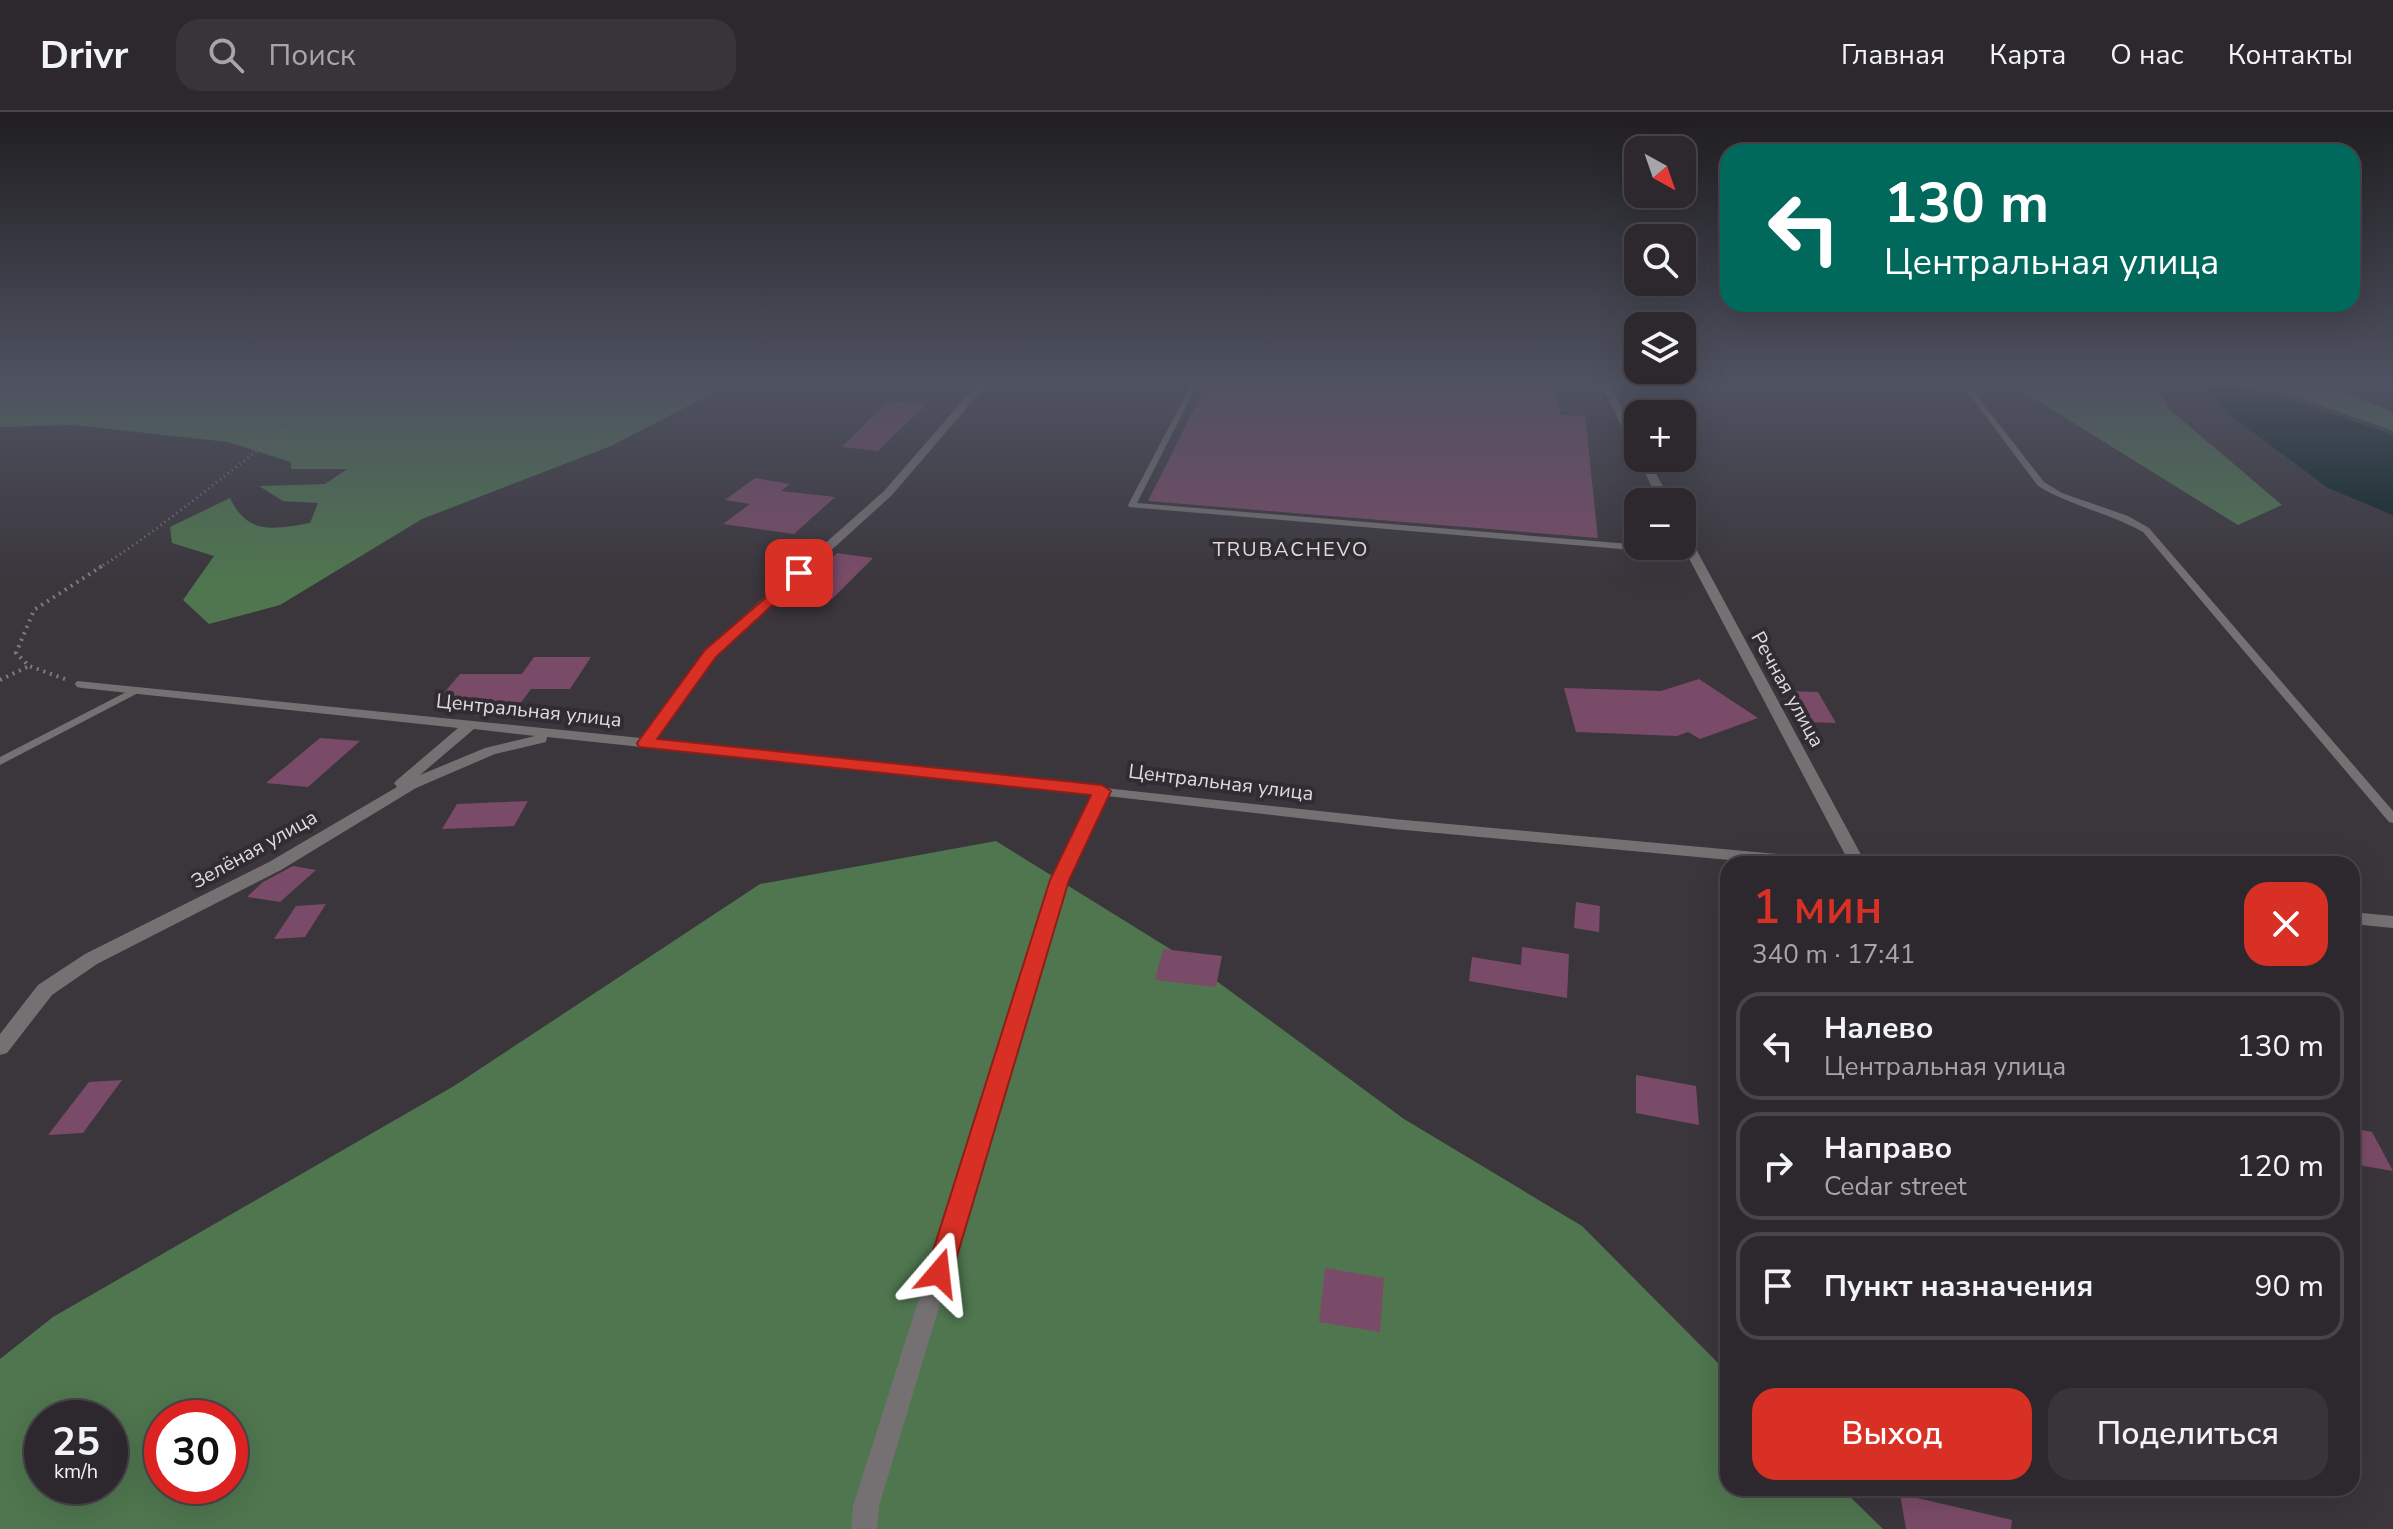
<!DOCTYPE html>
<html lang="ru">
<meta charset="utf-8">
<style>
:root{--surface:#2c282d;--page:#383439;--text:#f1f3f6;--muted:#a6a6aa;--line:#484449;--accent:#d93025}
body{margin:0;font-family:"Nunito Sans",sans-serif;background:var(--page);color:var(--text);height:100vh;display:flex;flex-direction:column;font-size:30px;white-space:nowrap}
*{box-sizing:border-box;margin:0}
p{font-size:26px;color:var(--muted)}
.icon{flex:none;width:44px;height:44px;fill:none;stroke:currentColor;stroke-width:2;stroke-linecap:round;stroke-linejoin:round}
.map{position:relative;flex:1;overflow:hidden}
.drawer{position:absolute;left:1720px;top:744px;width:640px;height:640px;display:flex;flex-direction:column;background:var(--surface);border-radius:24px;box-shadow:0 8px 32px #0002,0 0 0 2px var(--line)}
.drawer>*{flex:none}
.guide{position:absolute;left:1720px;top:32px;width:640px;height:168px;border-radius:24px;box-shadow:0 8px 32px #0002,0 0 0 2px var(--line);background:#00695c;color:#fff;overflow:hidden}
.needle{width:52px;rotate:140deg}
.fabs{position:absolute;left:1624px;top:24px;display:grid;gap:16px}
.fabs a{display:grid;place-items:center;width:72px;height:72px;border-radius:16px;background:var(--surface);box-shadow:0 8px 32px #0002,0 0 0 2px var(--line);font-size:40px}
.speed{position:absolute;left:24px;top:1288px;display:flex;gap:16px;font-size:40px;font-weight:700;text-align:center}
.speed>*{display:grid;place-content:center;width:104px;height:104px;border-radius:50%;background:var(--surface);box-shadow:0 8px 32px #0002,0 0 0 2px var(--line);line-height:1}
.speed small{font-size:20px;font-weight:400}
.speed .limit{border:12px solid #d22;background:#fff;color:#111}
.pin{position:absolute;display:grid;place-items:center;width:68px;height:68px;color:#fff;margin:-34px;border-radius:16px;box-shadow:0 4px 12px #0006}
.me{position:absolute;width:88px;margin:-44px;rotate:17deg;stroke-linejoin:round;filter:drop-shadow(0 0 6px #0008)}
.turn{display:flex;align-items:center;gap:28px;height:168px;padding:0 32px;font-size:36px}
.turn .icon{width:104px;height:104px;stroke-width:2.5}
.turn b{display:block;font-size:56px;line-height:68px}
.round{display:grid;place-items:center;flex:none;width:84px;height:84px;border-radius:24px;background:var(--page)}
.head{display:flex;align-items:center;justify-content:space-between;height:136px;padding:0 32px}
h1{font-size:48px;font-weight:600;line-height:60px;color:var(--accent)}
.button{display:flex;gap:16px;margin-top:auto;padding:16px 32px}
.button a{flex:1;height:92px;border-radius:24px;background:var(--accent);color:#fff;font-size:32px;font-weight:600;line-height:92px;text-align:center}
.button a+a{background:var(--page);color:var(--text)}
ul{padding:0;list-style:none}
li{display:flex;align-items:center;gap:24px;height:108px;margin:0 16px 12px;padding:0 16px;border:4px solid var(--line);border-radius:24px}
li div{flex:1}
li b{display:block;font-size:30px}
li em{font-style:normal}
header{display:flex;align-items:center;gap:48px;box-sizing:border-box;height:112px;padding:0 40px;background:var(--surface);border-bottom:2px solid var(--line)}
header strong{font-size:38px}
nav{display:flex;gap:44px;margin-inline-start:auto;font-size:28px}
.search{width:560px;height:72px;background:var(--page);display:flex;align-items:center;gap:20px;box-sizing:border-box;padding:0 28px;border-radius:24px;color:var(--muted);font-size:30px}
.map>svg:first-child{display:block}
</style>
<header>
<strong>Drivr</strong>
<div class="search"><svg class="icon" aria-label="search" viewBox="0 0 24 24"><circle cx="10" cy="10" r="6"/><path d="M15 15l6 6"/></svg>Поиск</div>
<nav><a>Главная</a><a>Карта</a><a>О нас</a><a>Контакты</a></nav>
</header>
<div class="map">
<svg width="2393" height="1417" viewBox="0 0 2393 1417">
<rect width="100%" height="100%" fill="#3a363c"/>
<path fill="#4f764f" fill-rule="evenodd" d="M 0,271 L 732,271 L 611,334 L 422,407 L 280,493 L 209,512 L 183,488 L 214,444 L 172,431 L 170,415 L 230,386 C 248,424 275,417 310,411 L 318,391 L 283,389 L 259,374 L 325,372 L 347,357 L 291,357 L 291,350 L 228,330 L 73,313 L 0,315 Z
M 2009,271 L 2154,271 L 2168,296 L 2282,393 L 2238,413 Z
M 2258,271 L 2372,271 L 2340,279 L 2393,300 L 2393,319 Z
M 996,729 L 1188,848 L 1404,1007 L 1582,1114 L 1728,1261 L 1728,1376 L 1841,1376 L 1883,1417 L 0,1417 L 0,1247 L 53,1205 L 454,974 L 760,772 ZM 42,1306 L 110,1306 L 110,1374 L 42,1374 ZM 162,1306 L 230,1306 L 230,1374 L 162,1374 Z"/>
<path fill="#0b2425" d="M 2204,272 C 2269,276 2331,302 2393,323 L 2393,403 L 2328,376 L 2230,303 Z"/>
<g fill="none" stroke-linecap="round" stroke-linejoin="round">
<path stroke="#0b2425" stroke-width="6" d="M 2229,271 L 2235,274"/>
</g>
<path fill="#7a4b68" d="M 1207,271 L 1557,271 L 1560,303 L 1585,304 L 1598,426 L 1148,389 Z
M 888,289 L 926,292 L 878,339 L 842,335 Z
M 755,366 L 790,372 L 781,379 L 835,385 L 794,422 L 723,412 L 750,392 L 725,388 Z
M 837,441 L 873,446 L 832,487 L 795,481 Z
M 534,545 L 591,545 L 570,577 L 531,577 L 511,604 L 474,604 L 486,589 L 437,589 L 460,562 L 522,562 Z
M 1699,567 L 1758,606 L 1700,627 L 1688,620 L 1677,624 L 1576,620 L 1564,576 L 1661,579 Z
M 1788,579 L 1818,580 L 1836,611 L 1805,610 Z
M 320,626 L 360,629 L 308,675 L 266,671 Z
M 528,689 L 514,714 L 442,717 L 457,692 Z
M 293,754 L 316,758 L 280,790 L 247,785 L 263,770 Z
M 1576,790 L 1600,794 L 1599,820 L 1574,816 Z
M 326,792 L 305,825 L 274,827 L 296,794 Z
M 1522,835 L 1569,842 L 1567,886 L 1469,869 L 1472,845 L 1521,853 Z
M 1163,837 L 1222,844 L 1216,875 L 1155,868 Z
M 1636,963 L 1696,974 L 1699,1013 L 1636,1001 Z
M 122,968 L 83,1021 L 48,1023 L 89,970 Z
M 2352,1016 L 2372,1020 L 2393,1059 L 2352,1052 Z
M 1325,1156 L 1384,1166 L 1380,1220 L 1319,1210 Z
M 1900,1382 L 2012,1408 L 2011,1417 L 1906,1417 Z"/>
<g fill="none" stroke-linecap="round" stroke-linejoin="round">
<path stroke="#7e7a7f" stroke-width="3" stroke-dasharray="1 4" stroke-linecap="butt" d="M 99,456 C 166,414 226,360 291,314"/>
<path stroke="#7e7a7f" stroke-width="4" stroke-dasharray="2 5" stroke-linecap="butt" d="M 65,567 L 29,554 L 16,541 L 34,498 L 102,454
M 0,568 L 29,554"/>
<path fill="#757172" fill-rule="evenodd" d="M 1192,271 L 1198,271 L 1137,391 L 1691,437 L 1695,440 L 1691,443 L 1129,395 L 1128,393 Z
M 1961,271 L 1967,271 L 2044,370 L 2062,381 L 2128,404 L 2149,416 L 2393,699 L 2393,711 L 2389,710 L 2143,420 C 2109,401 2071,394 2038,374 Z
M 136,575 L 141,578 L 140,580 L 0,653 L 0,645 Z"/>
<path fill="#757172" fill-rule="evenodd" d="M 978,271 L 988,271 L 892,383 L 715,544 L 655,628 L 1394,707 L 1832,747 L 1840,752 L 1773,752 L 1394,717 L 1107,684 L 1068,768 L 879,1394 L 877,1417 L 851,1417 L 853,1394 L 1052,768 L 1092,683 L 547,625 L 546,630 L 495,642 L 416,676 L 281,758 L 97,852 L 52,883 L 7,941 L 0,943 L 0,922 L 38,873 L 85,842 L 269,750 L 397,675 L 394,671 L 397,668 L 458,616 L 82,576 L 77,575 L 75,572 L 77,569 L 641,626 L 705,538 L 884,379 ZM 474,617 L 535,624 L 485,636 L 420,663 Z
M 1600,271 L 1609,271 L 1638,327 L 1638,340 L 1633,337 Z
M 1638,346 L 1648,346 L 1671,390 L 1659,390 Z
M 1682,419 L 1688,422 L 1866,752 L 1850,752 L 1682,433 Z
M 2352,800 L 2393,804 L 2393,816 L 2352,812 Z"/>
</g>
<linearGradient id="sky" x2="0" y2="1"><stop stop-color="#201e21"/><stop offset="0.58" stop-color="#4f5261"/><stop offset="1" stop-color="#4f5261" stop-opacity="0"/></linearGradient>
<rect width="2393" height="469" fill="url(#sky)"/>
<path fill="#d93025" stroke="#8d1f18" stroke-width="2" d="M 799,457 L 806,461 L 804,464 L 716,545 L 657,627 L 1102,673 L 1111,679 L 1069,768 L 952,1161 L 948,1169 L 939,1173 L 930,1169 L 926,1161 L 1050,768 L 1091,683 L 639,635 L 637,631 L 705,538 Z"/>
<g text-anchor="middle" stroke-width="8" stroke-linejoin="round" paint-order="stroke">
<g font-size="20" letter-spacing="2" fill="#dfd9e0" stroke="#302c31">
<text x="1291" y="444">TRUBACHEVO</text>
</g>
<g font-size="20" fill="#dfdce0" stroke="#302c31">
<text transform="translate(1788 577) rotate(61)" y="7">Речная улица</text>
<text transform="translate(529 598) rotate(6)" y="7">Центральная улица</text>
<text transform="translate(1221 670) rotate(7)" y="7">Центральная улица</text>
<text transform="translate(254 737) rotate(-29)" y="7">Зелёная улица</text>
</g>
</g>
</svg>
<div class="fabs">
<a><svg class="needle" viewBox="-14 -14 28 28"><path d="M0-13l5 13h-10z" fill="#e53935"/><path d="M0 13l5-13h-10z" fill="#a6a6aa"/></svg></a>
<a><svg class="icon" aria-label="search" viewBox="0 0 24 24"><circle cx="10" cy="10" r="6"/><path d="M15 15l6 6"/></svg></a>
<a><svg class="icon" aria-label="layers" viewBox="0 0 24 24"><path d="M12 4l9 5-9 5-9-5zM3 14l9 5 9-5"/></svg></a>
<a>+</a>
<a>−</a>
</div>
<div class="speed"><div>25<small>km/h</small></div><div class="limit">30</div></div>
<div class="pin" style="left:799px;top:461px;background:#d93025"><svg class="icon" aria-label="arrive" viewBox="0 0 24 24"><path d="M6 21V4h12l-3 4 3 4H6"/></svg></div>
<svg class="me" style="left:939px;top:1161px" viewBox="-20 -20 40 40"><path d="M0-17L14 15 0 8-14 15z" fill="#d93025" stroke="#fff" stroke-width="4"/></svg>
<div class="guide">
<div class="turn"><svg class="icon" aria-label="left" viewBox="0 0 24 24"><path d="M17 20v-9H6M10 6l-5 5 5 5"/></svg><div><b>130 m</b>Центральная улица</div></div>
</div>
<section class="drawer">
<div class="head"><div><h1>1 мин</h1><p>340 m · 17:41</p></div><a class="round" style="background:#d93025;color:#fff"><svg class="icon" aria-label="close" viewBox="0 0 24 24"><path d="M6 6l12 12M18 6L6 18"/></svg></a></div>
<ul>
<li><svg class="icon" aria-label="left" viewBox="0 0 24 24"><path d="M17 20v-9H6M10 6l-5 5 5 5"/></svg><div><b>Налево</b><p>Центральная улица</p></div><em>130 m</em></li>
<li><svg class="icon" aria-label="right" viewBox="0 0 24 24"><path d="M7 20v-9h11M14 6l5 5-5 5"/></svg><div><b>Направо</b><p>Cedar street</p></div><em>120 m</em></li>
<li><svg class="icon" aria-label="arrive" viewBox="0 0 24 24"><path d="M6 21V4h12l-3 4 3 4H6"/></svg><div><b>Пункт назначения</b></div><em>90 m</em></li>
</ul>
<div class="button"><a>Выход</a><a>Поделиться</a></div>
</section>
</div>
